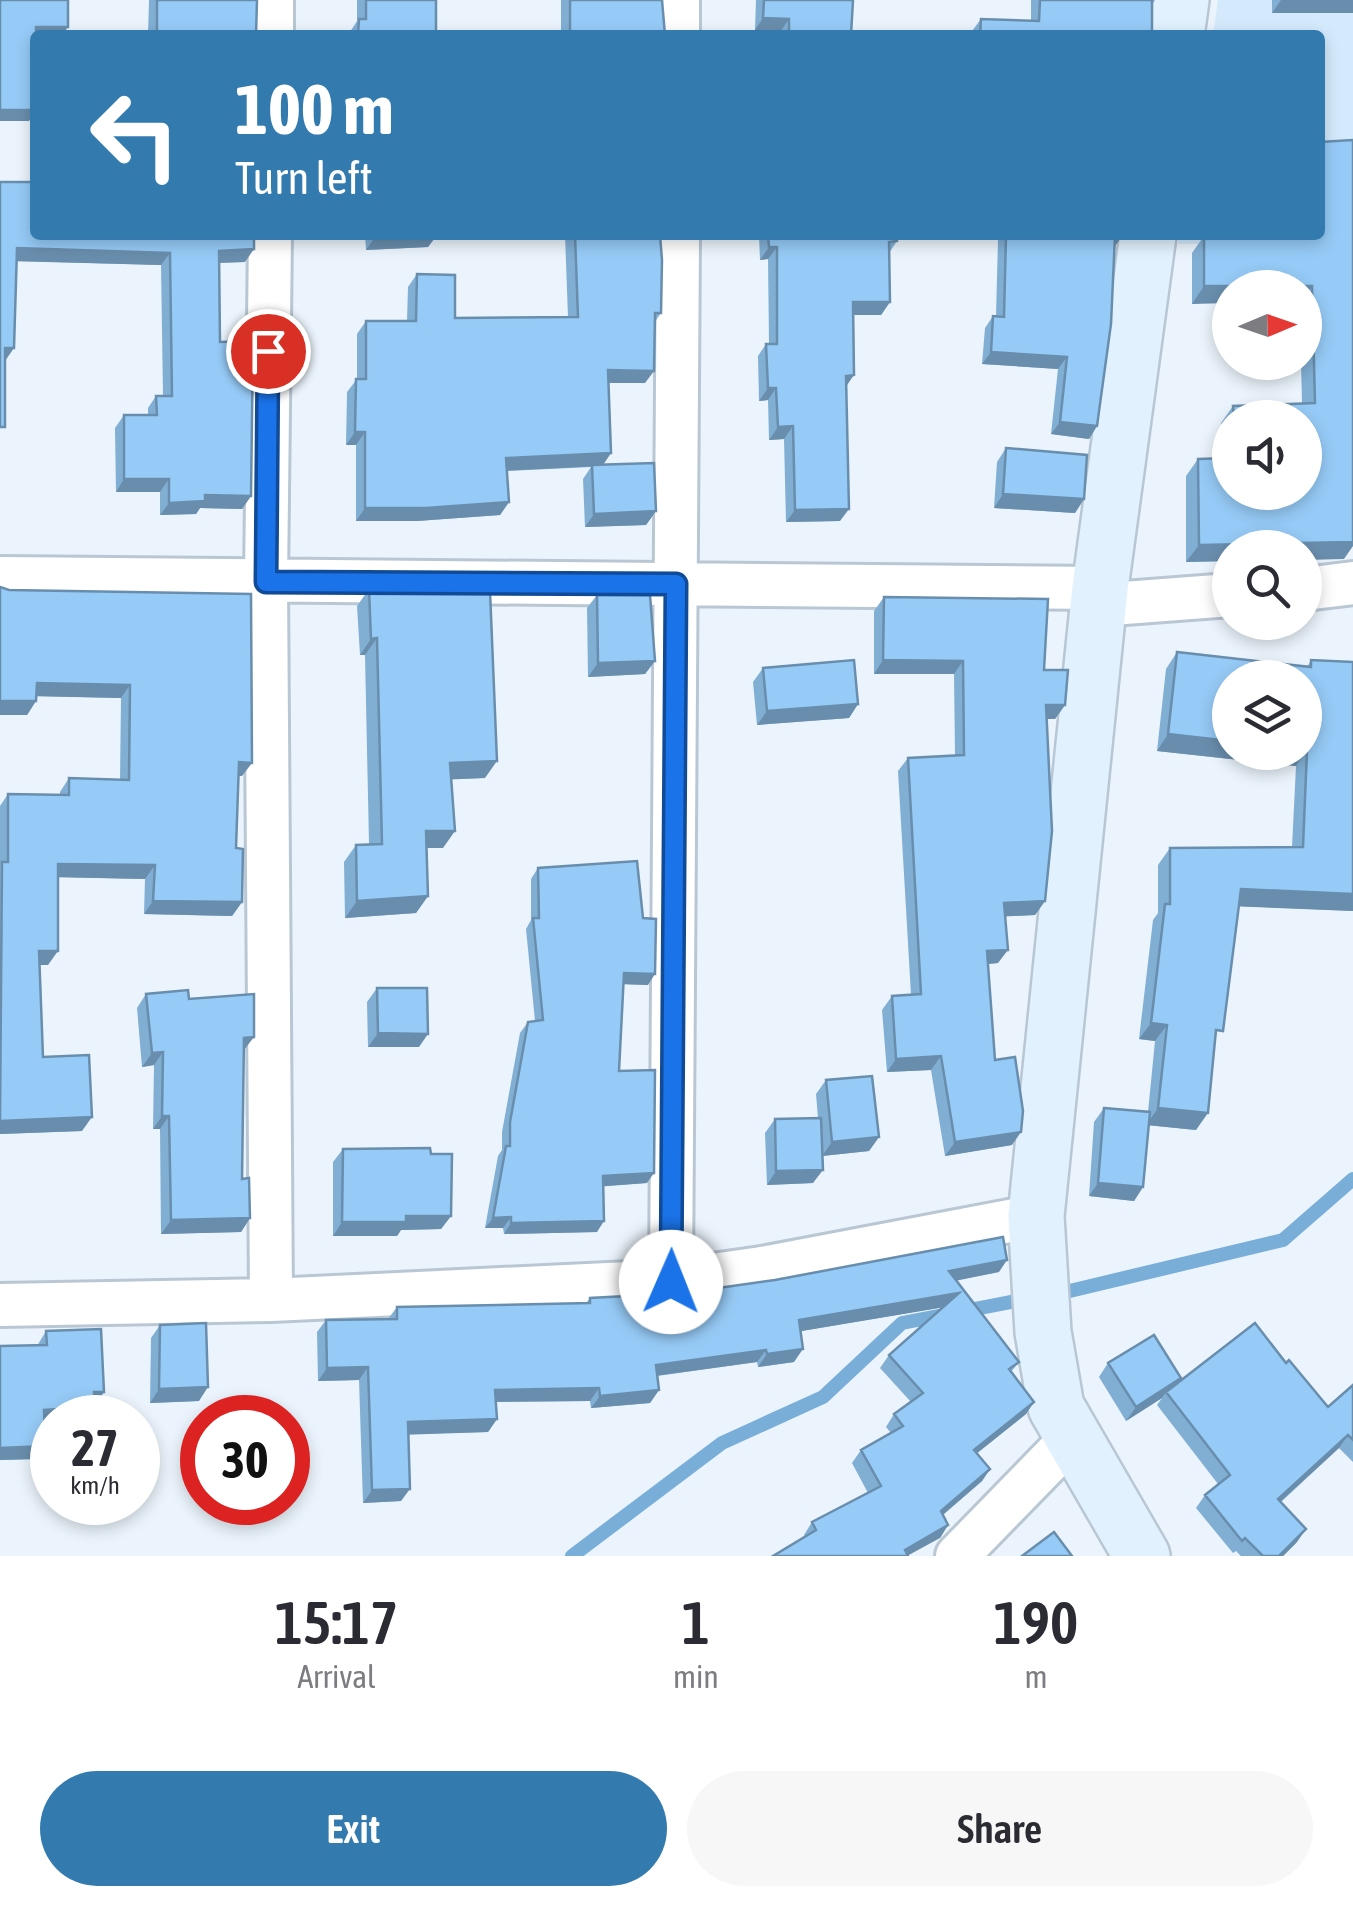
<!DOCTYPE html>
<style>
:root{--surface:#fff;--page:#f7f7f7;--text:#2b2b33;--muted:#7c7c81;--accent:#337baf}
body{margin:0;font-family:"Asap Condensed",sans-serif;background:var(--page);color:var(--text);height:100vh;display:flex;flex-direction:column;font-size:38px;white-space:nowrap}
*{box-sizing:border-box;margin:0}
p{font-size:32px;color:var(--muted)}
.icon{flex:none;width:55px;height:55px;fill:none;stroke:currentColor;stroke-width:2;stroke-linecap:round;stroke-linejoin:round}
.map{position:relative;height:1556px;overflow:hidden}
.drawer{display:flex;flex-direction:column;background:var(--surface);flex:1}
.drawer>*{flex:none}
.top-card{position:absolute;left:30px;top:30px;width:1295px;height:210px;border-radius:10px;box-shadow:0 5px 15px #0003;background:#337baf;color:#fff;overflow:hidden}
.needle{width:65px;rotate:88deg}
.fabs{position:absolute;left:1212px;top:270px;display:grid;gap:20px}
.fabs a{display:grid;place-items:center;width:110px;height:110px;border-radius:50%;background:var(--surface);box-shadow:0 5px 15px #0003;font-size:50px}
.speed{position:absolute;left:30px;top:1395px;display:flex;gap:20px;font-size:50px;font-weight:700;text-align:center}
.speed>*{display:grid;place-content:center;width:130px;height:130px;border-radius:50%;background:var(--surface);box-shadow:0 5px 15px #0003;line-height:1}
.speed small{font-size:25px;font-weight:400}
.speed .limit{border:15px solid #d22;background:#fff;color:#111}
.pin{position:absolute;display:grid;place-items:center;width:85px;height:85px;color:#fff;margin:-42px;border:5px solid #fff;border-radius:50%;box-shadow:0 2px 10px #0007}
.me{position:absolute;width:110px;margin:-55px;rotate:1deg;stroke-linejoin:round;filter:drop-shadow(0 0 8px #0008)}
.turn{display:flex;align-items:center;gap:35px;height:210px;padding:0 40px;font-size:45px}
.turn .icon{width:130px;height:130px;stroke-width:2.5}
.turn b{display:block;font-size:70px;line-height:85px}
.eta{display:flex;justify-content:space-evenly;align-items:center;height:170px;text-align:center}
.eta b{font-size:60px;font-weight:600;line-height:70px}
.cta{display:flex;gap:20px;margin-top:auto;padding:20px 40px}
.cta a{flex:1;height:115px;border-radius:60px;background:var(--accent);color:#fff;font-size:40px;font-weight:600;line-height:115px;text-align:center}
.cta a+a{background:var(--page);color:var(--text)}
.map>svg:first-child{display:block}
</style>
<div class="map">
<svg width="1353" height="1556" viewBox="0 0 1353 1556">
<rect width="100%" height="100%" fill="#ebf4fc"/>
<path fill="#d4eafc" d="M 1218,0 L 1353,0 L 1353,244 L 1178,244 L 1179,235 L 1320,235 L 1320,35 L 1213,35 Z"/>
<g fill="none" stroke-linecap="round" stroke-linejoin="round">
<path stroke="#79aed9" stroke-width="14" d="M 1053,1295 L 1283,1240 L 1353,1179
M 572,1556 L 722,1443 L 823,1397 L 902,1323 L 1032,1298"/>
<defs>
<path id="street" d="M 272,35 L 272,0
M 678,35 L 678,0
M 270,235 L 266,582 L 271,1300
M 0,578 L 1100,588
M 1305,589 L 1353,583
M 1098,605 L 1230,595
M 671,1281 L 678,235
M 0,1305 L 271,1300 L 671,1281 L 762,1268 L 1036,1216
M 957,1556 L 1072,1438"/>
<path id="secondary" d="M 1176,35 L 1181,0
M 1142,1556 L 1056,1407 L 1043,1332 L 1036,1216 L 1100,588 L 1148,235"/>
</defs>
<use href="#street" stroke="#b9c7d4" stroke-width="48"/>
<use href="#secondary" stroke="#b9c7d4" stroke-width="60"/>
<use href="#street" stroke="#fff" stroke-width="42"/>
<use href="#secondary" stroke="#e1f1fe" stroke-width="55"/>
</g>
<path fill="#81afd4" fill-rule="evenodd" d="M 149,0 L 257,0 L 256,35 L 148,35 Z
M 357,0 L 436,0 L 436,35 L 350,35 L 350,32 L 357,21 Z
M 561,0 L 662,0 L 665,35 L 561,35 Z
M 756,0 L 853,0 L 851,35 L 780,35 L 780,32 L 755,30 Z
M 1031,0 L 1155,0 L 1152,5 L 1152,35 L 972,35 L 972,31 L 981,19 L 1031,21 Z
M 1272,0 L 1353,0 L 1353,13 L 1272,13 Z
M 0,182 L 245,262 L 219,263 L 220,342 L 251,496 L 242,509 L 200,508 L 196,514 L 160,515 L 160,492 L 116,492 L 115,428 L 124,415 L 148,415 L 148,408 L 156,396 L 163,396 L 161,265 L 17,261 L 5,361 Z
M 365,235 L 437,235 L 428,247 L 366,250 Z
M 565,235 L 660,235 L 661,313 L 654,323 L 645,383 L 609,383 L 611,453 L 603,465 L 656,511 L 646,525 L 585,527 L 583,479 L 591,467 L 507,471 L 509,502 L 500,515 L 417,521 L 356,521 L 356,445 L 346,445 L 347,392 L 357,379 L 357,334 L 366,321 L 407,321 L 408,287 L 417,274 L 455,318 L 568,317 Z
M 759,235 L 897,235 L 897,241 L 889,253 L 890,302 L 881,315 L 853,315 L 846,387 L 840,521 L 786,522 L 784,439 L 769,440 L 768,400 L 759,401 L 758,356 L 766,344 L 769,344 L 768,259 L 760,260 Z
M 989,235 L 1123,235 L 1115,246 L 1097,426 L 1089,439 L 1051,434 L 1058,369 L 982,364 L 985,328 L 993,316 L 996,316 L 998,239 L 988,238 Z
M 1320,235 L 1344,559 L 1230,548 L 1230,561 L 1186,562 L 1186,476 L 1198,459 L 1222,458 L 1221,423 L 1233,406 L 1302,404 L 1301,362 L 1305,362 L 1305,288 L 1192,304 L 1192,253 L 1204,236 ZM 1230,418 L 1305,418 L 1230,492 Z
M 1006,448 L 1084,499 L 1075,513 L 994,508 L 997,462 Z
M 0,587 L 9,590 L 242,776 L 238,776 L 236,848 L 242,902 L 232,916 L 144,914 L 145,879 L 58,877 L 48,965 L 39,965 L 43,1057 L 82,1131 L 0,1134 L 0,806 L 8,794 L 60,795 L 60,792 L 69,778 L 120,780 L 121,698 L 36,696 L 36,701 L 27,715 L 0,715 Z
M 369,589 L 485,778 L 451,779 L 443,848 L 427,848 L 428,896 L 416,913 L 345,918 L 344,862 L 356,845 L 369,844 L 365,655 L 360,655 L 357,606 Z
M 597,595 L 655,661 L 645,674 L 588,677 L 587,608 Z
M 884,597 L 1044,670 L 1065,705 L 1055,719 L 1047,719 L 1045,901 L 1035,915 L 1005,916 L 998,963 L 988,964 L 995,1060 L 1012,1145 L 945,1156 L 931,1070 L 887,1072 L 882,1010 L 892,996 L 911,995 L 898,771 L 908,758 L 955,755 L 954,674 L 874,674 L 874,611 Z
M 1177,652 L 1307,667 L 1311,660 L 1353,662 L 1353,911 L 1239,906 L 1215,1042 L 1196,1130 L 1148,1125 L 1143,1187 L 1134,1201 L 1089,1196 L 1094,1122 L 1104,1108 L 1148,1112 L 1155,1041 L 1139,1039 L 1153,920 L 1158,913 L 1158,865 L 1170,848 L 1292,847 L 1296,766 L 1157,751 L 1166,669 Z
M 763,668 L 858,704 L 849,718 L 757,725 L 753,682 Z
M 538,868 L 648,985 L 624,984 L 619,1071 L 647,1183 L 603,1186 L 597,1232 L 504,1234 L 503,1228 L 485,1228 L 498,1156 L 502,1150 L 502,1132 L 520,1033 L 528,1022 L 535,1021 L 526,929 L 531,920 L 531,879 Z
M 377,988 L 419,1047 L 368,1047 L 367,1002 Z
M 146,994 L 189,999 L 244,1050 L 242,1179 L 250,1218 L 241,1232 L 161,1234 L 160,1129 L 153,1129 L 154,1065 L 142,1067 L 137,1008 Z
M 826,1080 L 879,1137 L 869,1151 L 822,1156 L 813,1183 L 767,1185 L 765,1133 L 775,1119 L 818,1118 L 816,1094 Z
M 343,1149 L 431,1154 L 451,1216 L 441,1229 L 401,1230 L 397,1236 L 333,1236 L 333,1162 Z
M 999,1272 L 956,1280 L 1019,1362 L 1011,1372 L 1034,1402 L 1026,1414 L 977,1453 L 990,1469 L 982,1481 L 943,1515 L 948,1525 L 940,1538 L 805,1537 L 804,1535 L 812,1522 L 868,1493 L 852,1463 L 861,1450 L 891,1433 L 886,1427 L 894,1414 L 911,1402 L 880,1368 L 889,1355 L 944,1307 L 801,1331 L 794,1362 L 758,1367 L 757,1362 L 657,1376 L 659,1390 L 650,1403 L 591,1408 L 590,1401 L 496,1402 L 497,1419 L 488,1432 L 408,1434 L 401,1501 L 363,1503 L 359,1380 L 318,1381 L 317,1332 L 326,1320 L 388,1319 L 397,1307 L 586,1303 L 590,1298 L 683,1293 Z
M 160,1325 L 199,1401 L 150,1403 L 151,1338 Z
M 46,1331 L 104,1392 L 87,1418 L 52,1418 L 44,1422 L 36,1459 L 0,1460 L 0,1346 L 37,1346 Z
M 1108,1363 L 1177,1383 L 1286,1363 L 1328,1407 L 1353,1385 L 1353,1462 L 1339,1448 L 1281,1502 L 1297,1542 L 1283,1556 L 1241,1556 L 1236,1551 L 1233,1553 L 1196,1508 L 1205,1495 L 1218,1484 L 1157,1405 L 1162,1398 L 1126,1421 L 1099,1377 Z"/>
<path fill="#698ead" d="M 1281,0 L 1353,0 L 1353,13 L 1272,13 Z
M 763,18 L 789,19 L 780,32 L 755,30 Z
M 36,27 L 68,27 L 62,35 L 35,35 Z
M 0,110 L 35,110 L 35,112 L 29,121 L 0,121 Z
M 437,235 L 428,247 L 366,250 L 375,237 Z
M 990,235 L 1001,235 L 998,239 L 988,238 Z
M 1115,235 L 1123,235 L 1115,246 Z
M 769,247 L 777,247 L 768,259 L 760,260 Z
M 17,248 L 170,253 L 161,265 L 8,261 Z
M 254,249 L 245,262 L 210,263 L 219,251 Z
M 1204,286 L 1312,286 L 1305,296 L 1305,288 L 1230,288 L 1230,303 L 1192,304 Z
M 853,302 L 890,302 L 881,315 L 844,315 Z
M 5,348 L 14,348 L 5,361 Z
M 991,352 L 1067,357 L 1058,369 L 982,364 Z
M 608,370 L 654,371 L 645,383 L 599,383 Z
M 854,375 L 845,388 L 846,376 Z
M 768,388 L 776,388 L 768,400 L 759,401 Z
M 1060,422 L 1097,426 L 1089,439 L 1051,434 Z
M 793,426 L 784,439 L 769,440 L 778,427 Z
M 355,432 L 365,432 L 356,445 L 346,445 Z
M 611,453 L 602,466 L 497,471 L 506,458 Z
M 124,479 L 169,479 L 160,492 L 116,492 Z
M 1003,494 L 1084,499 L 1075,513 L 994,508 Z
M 205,495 L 251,496 L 242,509 L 200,508 L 196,514 L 160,515 L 169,503 Z
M 509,502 L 500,515 L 417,521 L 356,521 L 365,508 Z
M 849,509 L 840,521 L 786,522 L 795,510 Z
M 656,511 L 646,525 L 585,527 L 594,514 Z
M 1353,542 L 1353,546 L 1344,559 L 1305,560 L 1305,548 L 1230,548 L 1230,561 L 1186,562 L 1199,545 Z
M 377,638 L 365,655 L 360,655 L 371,639 Z
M 883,660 L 963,661 L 954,674 L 874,674 Z
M 655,661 L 645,674 L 588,677 L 598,663 Z
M 37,683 L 130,685 L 121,698 L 27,696 Z
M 0,701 L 36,701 L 27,715 L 0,715 Z
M 858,704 L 849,718 L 757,725 L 767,711 Z
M 1046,705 L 1065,705 L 1055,719 L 1036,719 Z
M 1168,734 L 1230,741 L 1230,752 L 1305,752 L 1305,750 L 1307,750 L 1296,766 L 1157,751 Z
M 497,761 L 485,778 L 438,780 L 450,763 Z
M 239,762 L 252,763 L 242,776 L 229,776 Z
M 426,831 L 455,831 L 443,848 L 414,848 Z
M 58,864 L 155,865 L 145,879 L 48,877 Z
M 1241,889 L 1353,894 L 1353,911 L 1229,906 Z
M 428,896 L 416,913 L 345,918 L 357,901 Z
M 153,901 L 242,902 L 232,916 L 144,914 Z
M 1045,901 L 1035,915 L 995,917 L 1004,903 Z
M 1008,950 L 998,963 L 977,965 L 987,951 Z
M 39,951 L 58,951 L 48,965 L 29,965 Z
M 624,973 L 655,974 L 648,985 L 617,984 Z
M 1151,1023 L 1167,1025 L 1155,1041 L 1139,1039 Z
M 378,1033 L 428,1034 L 419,1047 L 368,1047 Z
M 254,1037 L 244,1050 L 244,1038 Z
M 163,1052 L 154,1065 L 142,1067 L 152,1053 Z
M 941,1056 L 931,1070 L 887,1072 L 896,1059 Z
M 1158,1108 L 1208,1113 L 1196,1130 L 1146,1125 Z
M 162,1116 L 169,1116 L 160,1129 L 153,1129 Z
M 92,1117 L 82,1131 L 0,1134 L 0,1121 Z
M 1021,1132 L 1012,1145 L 945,1156 L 955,1142 Z
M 879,1137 L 869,1151 L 822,1156 L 832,1142 Z
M 823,1170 L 813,1183 L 767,1185 L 776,1171 Z
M 654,1173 L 647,1183 L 595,1187 L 603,1176 Z
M 1098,1183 L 1143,1187 L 1134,1201 L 1089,1196 Z
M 406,1216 L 451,1216 L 441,1229 L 401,1230 L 397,1236 L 333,1236 L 342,1222 Z
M 511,1217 L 503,1228 L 485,1228 L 493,1218 Z
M 250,1218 L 241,1232 L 161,1234 L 171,1220 Z
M 604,1221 L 597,1232 L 504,1234 L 511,1223 Z
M 1007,1260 L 999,1272 L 940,1284 L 949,1271 Z
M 959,1293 L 951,1306 L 790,1333 L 799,1320 Z
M 803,1349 L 794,1362 L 758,1367 L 767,1354 Z
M 766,1350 L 757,1362 L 647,1377 L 656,1365 Z
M 368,1367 L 359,1380 L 318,1381 L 327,1368 Z
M 1181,1378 L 1171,1392 L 1166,1392 L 1162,1398 L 1126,1421 L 1136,1407 Z
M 208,1387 L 199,1401 L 150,1403 L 159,1389 Z
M 599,1388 L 590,1401 L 486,1402 L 495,1390 Z
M 659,1390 L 650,1403 L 591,1408 L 600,1396 Z
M 94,1392 L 104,1392 L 95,1404 Z
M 1034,1402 L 1026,1414 L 966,1462 L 974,1450 Z
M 95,1407 L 87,1418 L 52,1418 L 52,1422 L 35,1423 L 44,1410 Z
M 497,1419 L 488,1432 L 399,1435 L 408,1422 Z
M 1348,1435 L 1339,1448 L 1269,1512 L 1278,1499 Z
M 45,1446 L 36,1459 L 0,1460 L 0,1448 Z
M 990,1469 L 982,1481 L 932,1524 L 941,1511 Z
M 410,1489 L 401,1501 L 363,1503 L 372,1490 Z
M 948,1525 L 940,1538 L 907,1556 L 905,1550 Z
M 1306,1529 L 1297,1542 L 1283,1556 L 1279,1556 Z"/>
<path fill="#96cbf7" stroke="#698ead" stroke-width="2.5" d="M 0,0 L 68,0 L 68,27 L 36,27 L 35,110 L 0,110 Z
M 157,0 L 257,0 L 256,35 L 157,35 Z
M 366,0 L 436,0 L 436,35 L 358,35 L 359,19 L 366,19 Z
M 570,0 L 662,0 L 665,35 L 570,35 Z
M 764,0 L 853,0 L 851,35 L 789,35 L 789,19 L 763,18 Z
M 1040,0 L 1152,0 L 1152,35 L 980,35 L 981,19 L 1039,21 Z
M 1353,140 L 1353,542 L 1199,545 L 1198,459 L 1230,458 L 1230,492 L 1305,492 L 1305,418 L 1234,418 L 1233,406 L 1315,403 L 1312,286 L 1204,286 L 1204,236 L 1320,235 L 1320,142 Z
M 0,182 L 35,182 L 35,235 L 254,235 L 254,249 L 219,251 L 220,342 L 253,341 L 251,496 L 205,495 L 205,501 L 169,503 L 169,479 L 124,479 L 124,415 L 157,415 L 156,396 L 172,396 L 170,253 L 17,248 L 14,348 L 5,348 L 5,427 L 0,427 Z
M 375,235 L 421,235 L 375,237 Z
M 575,235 L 660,235 L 662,260 L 661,313 L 655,313 L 654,371 L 608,370 L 611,453 L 506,458 L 509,502 L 426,508 L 365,508 L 365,432 L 355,432 L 356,379 L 366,379 L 366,321 L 416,321 L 417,274 L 455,275 L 455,318 L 578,317 Z
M 768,235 L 897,235 L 897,241 L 889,242 L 890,302 L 853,302 L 854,375 L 846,376 L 849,509 L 795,510 L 793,426 L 778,427 L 776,388 L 768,388 L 766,344 L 777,344 L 777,247 L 769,247 Z
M 1006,235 L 1115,235 L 1111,324 L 1097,426 L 1060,422 L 1067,357 L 991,352 L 993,316 L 1004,317 Z
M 1006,448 L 1087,455 L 1084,499 L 1003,494 Z
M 654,463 L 656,511 L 594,514 L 592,465 Z
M 0,587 L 9,590 L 251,594 L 252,763 L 239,762 L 236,848 L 243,849 L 242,902 L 153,901 L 155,865 L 58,864 L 58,951 L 39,951 L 43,1057 L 89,1055 L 92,1117 L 0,1121 L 2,862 L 8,862 L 8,794 L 69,795 L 69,778 L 129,780 L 130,685 L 37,683 L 36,701 L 0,701 Z
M 369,589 L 490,591 L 497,761 L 450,763 L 455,831 L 426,831 L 428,896 L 357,901 L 356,845 L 382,844 L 377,638 L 371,639 Z
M 597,595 L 650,595 L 655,661 L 598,663 Z
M 884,597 L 1048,599 L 1044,670 L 1068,670 L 1065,705 L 1046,705 L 1052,831 L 1045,901 L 1004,903 L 1008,950 L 987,951 L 995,1060 L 1015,1057 L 1023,1111 L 1021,1132 L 955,1142 L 941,1056 L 896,1059 L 892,996 L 921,994 L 908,758 L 964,755 L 963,661 L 883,660 Z
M 1177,652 L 1311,667 L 1311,660 L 1353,662 L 1353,894 L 1241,889 L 1223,1031 L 1216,1030 L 1208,1113 L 1158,1108 L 1167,1025 L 1151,1023 L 1165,904 L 1170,904 L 1170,848 L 1303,847 L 1307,750 L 1305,750 L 1305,678 L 1230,678 L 1230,741 L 1168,734 Z
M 854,660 L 858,704 L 767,711 L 763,668 Z
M 637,861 L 643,918 L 656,919 L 655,974 L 624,973 L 619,1071 L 655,1070 L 654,1173 L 603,1176 L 604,1221 L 511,1223 L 511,1217 L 493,1218 L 506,1146 L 510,1146 L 510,1122 L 528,1022 L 543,1020 L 533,918 L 539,918 L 538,868 Z
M 377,988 L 427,988 L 428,1034 L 378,1033 Z
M 188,990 L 189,999 L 254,994 L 254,1037 L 244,1038 L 242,1179 L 249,1178 L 250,1218 L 171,1220 L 169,1116 L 162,1116 L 163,1052 L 152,1053 L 146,994 Z
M 872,1076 L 879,1137 L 832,1142 L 826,1080 Z
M 1104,1108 L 1150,1112 L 1143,1187 L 1098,1183 Z
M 821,1118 L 823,1170 L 776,1171 L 775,1119 Z
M 430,1148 L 431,1154 L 452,1154 L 451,1216 L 406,1216 L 406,1222 L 342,1222 L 343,1149 Z
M 1003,1237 L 1007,1260 L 949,1271 L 1019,1362 L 1009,1369 L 1034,1402 L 974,1450 L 990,1469 L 941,1511 L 948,1525 L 905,1550 L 908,1556 L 773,1556 L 816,1530 L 812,1522 L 881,1486 L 861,1450 L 903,1426 L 894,1414 L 923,1393 L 889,1355 L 959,1293 L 799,1320 L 803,1349 L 767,1354 L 766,1350 L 656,1365 L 659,1390 L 600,1396 L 599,1388 L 495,1390 L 497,1419 L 408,1422 L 410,1489 L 372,1490 L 368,1367 L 327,1368 L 326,1320 L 397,1319 L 397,1307 L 590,1303 L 590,1298 L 683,1293 L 775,1280 Z
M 206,1323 L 208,1387 L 159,1389 L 160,1325 Z
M 1255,1323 L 1286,1363 L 1289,1360 L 1328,1407 L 1353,1385 L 1353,1440 L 1348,1435 L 1278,1499 L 1306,1529 L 1279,1556 L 1263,1556 L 1245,1538 L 1242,1541 L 1205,1495 L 1230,1475 L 1166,1392 Z
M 101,1329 L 104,1392 L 94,1392 L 95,1407 L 44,1410 L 45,1446 L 0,1448 L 0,1346 L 47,1345 L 46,1331 Z
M 1154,1335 L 1181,1378 L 1136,1407 L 1108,1363 Z
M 1054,1532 L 1072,1556 L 1022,1556 Z"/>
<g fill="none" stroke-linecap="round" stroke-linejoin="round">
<defs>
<path id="route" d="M 268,351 L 266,582 L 676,584 L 671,1282"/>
</defs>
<use href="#route" stroke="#114b97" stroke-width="25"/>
<use href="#route" stroke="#1a73e8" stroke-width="18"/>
</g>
</svg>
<div class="fabs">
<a><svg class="needle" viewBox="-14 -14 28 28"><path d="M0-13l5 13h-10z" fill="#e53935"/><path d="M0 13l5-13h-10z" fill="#7c7c81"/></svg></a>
<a><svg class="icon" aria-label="sound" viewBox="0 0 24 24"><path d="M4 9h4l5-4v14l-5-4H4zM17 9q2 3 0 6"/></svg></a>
<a><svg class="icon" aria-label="search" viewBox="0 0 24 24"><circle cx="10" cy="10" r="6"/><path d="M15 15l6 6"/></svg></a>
<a><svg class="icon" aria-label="layers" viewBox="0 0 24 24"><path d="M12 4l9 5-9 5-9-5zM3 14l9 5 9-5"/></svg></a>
</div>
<div class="speed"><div>27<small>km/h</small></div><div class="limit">30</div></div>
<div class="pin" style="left:268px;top:351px;background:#d93025"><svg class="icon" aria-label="arrive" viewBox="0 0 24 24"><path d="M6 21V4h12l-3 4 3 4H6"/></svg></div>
<svg class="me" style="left:671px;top:1282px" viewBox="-20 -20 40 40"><circle r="19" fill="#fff"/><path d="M0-13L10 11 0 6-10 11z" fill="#1a73e8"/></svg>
<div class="top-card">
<div class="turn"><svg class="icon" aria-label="left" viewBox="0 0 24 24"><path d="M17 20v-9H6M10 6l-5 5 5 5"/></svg><div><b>100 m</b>Turn left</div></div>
</div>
</div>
<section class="drawer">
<div class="eta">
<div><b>15:17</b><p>Arrival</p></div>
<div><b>1</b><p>min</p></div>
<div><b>190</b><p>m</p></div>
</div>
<div class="cta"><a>Exit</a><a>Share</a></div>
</section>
